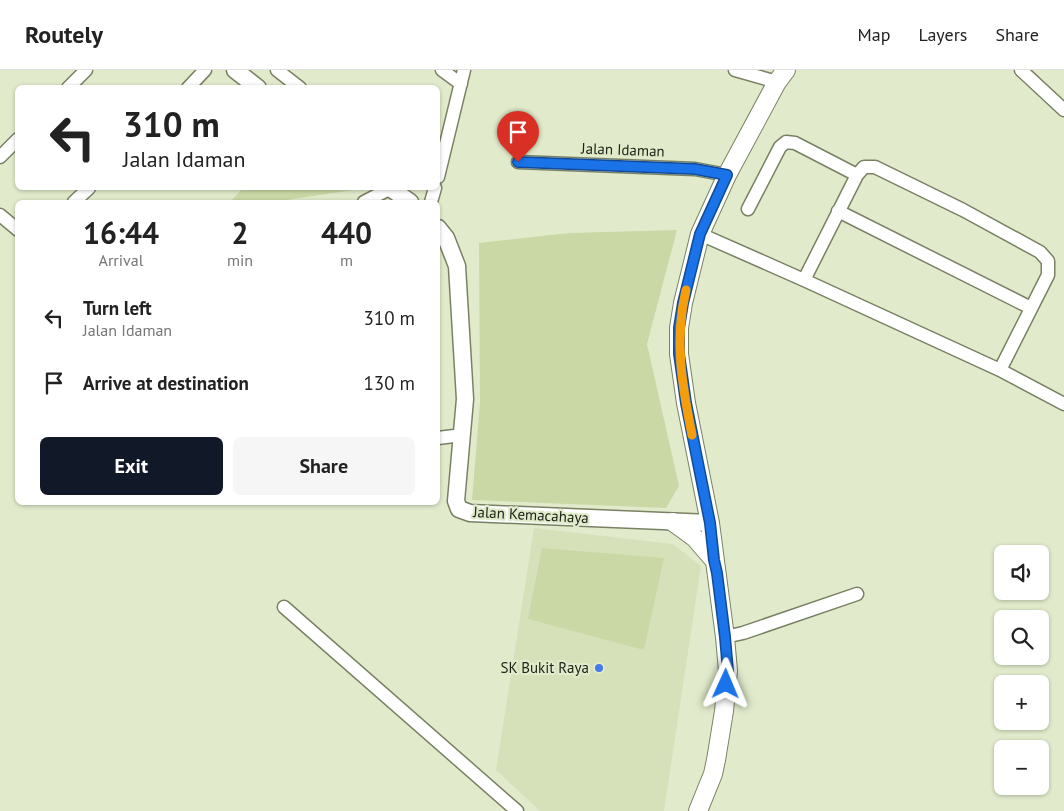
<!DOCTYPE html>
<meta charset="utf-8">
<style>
:root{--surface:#fff;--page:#f6f6f6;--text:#222;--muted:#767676;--line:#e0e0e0;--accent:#111827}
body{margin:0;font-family:"PT Sans",sans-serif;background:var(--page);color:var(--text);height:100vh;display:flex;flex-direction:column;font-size:19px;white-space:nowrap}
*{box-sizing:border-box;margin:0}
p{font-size:16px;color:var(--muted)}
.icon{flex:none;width:28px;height:28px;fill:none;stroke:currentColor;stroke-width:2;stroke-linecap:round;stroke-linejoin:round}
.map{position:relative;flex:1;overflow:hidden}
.panel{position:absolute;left:15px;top:130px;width:425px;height:305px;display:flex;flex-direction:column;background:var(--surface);border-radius:8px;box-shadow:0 1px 4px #0004}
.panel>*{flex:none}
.top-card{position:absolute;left:15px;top:15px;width:425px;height:105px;border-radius:8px;box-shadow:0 1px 4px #0004;background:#fff;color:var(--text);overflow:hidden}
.tools{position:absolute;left:994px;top:475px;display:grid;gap:10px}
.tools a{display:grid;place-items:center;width:55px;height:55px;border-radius:8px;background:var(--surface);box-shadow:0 1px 4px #0004;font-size:25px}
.pin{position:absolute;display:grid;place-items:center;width:42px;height:42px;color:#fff;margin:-51px -21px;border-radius:50% 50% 50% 0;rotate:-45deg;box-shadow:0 0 5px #0007}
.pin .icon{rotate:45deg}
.me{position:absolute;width:55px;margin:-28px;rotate:1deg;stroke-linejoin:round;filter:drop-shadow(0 0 4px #0008)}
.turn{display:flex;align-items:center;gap:18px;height:105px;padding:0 25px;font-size:22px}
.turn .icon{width:65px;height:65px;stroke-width:2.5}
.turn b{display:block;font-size:35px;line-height:42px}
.eta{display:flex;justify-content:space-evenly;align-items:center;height:85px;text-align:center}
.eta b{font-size:30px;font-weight:700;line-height:35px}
.button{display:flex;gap:10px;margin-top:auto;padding:10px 25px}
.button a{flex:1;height:58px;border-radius:8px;background:var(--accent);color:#fff;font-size:20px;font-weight:700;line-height:58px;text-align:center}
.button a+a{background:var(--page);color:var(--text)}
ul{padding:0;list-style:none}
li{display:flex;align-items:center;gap:15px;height:65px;padding:0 25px}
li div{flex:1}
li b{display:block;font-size:19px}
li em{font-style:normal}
header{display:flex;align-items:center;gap:30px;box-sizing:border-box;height:70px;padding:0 25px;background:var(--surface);border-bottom:1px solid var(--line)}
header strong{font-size:24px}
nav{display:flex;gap:28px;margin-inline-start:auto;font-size:18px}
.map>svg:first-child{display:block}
</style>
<header>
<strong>Routely</strong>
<nav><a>Map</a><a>Layers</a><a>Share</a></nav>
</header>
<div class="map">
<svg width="1064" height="741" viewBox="0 0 1064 741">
<rect width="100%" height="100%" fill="#e1ebcb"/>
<path fill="#d6e1ba" d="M 534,458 L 673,474 L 701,496 L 664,741 L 540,741 L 496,700 Z"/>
<path fill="#cad8a6" d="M 243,118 L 367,118 L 279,131 L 278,132 L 230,132 Z
M 677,160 L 647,274 L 679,416 L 666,438 L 472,430 L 480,332 L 479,173 L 570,163 Z
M 542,478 L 664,488 L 644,580 L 528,549 Z"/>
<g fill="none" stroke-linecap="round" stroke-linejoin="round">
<defs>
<path id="minor" d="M 277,0 L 300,18
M 442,0 L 461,14
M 735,0 L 777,12
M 1021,0 L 1064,40
M 68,18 L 86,0
M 188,18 L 205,0
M 0,87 L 18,69
M 518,92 L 695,99 L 727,105
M 438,107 L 464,0
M 74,132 L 89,118
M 364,132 L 391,118
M 431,132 L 435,118
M 748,139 L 780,77 L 786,72 L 795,73 L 857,105
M 838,141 L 1031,238
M 0,145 L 18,160
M 700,164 L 804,210 L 1000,300 L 1064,334
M 804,210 L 857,105 L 864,97 L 875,97 L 963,140 L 1040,182 L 1048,191 L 1048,205 L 1000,300
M 438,368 L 462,365
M 284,537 L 517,741
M 725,567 L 743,563 L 857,524"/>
<path id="tertiary" d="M 235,0 L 258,18
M 390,118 L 410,132
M 438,158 L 446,168 L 457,196 L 465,329 L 456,431 L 459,439 L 470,443 L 710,453"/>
<path id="secondary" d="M 673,452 L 695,468 L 714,490
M 698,741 L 713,704 L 716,690 L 724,641 L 728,601 L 725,567 L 710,453 L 686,333 L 679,284 L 679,258 L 683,233 L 700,164 L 727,105 L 777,12 L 786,0"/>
</defs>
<use href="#minor" stroke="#798164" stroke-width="15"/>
<use href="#tertiary" stroke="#798164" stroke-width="19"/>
<use href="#secondary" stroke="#798164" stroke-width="20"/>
<use href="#minor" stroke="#fff" stroke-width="12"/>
<use href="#tertiary" stroke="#fff" stroke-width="16"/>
<use href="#secondary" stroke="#fff" stroke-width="18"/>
</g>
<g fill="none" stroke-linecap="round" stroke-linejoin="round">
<defs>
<path id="route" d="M 518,92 L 695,99 L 727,105 L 700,164 L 683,233 L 679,258 L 679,284 L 686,333 L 710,453 L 714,490 L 717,503 L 725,567 L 728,601 L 726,614"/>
</defs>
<use href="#route" stroke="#114b97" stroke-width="12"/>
<use href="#route" stroke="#1a73e8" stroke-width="9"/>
<path stroke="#f59e0b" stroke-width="9" d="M 686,220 C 674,270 682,315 692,365"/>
</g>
<circle fill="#4479ea" stroke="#e1ebcb" stroke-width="2" cx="599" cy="598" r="5"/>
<g text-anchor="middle" stroke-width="4.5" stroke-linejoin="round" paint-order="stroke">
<g font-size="15" fill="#202318" stroke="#e1ebcb">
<text transform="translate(623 80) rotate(2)" y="5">Jalan Idaman</text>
<text transform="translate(531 445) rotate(3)" y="5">Jalan Kemacahaya</text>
</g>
<g font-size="15" fill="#202318" stroke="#e1ebcb" text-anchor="end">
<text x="589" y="603">SK Bukit Raya</text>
</g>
</g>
</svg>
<div class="tools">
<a><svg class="icon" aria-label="sound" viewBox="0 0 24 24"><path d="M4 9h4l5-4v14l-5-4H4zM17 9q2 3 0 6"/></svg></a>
<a><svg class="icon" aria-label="search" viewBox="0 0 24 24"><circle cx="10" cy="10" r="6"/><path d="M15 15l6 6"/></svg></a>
<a>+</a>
<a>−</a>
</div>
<div class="pin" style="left:518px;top:92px;background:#d93025"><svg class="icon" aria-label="arrive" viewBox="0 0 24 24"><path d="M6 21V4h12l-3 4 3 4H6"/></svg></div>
<svg class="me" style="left:726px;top:614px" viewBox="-20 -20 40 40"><path d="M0-17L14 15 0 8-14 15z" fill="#1a73e8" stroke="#fff" stroke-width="4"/></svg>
<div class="top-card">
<div class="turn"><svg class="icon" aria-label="left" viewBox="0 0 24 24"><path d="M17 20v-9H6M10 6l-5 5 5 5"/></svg><div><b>310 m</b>Jalan Idaman</div></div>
</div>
<section class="panel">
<div class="eta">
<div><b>16:44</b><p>Arrival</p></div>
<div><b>2</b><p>min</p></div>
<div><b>440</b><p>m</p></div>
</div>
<ul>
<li><svg class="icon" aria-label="left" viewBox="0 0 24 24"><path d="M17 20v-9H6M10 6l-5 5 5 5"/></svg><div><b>Turn left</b><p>Jalan Idaman</p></div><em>310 m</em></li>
<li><svg class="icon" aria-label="arrive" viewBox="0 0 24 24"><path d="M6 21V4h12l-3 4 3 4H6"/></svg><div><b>Arrive at destination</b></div><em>130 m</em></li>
</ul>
<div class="button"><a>Exit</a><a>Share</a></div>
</section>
</div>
